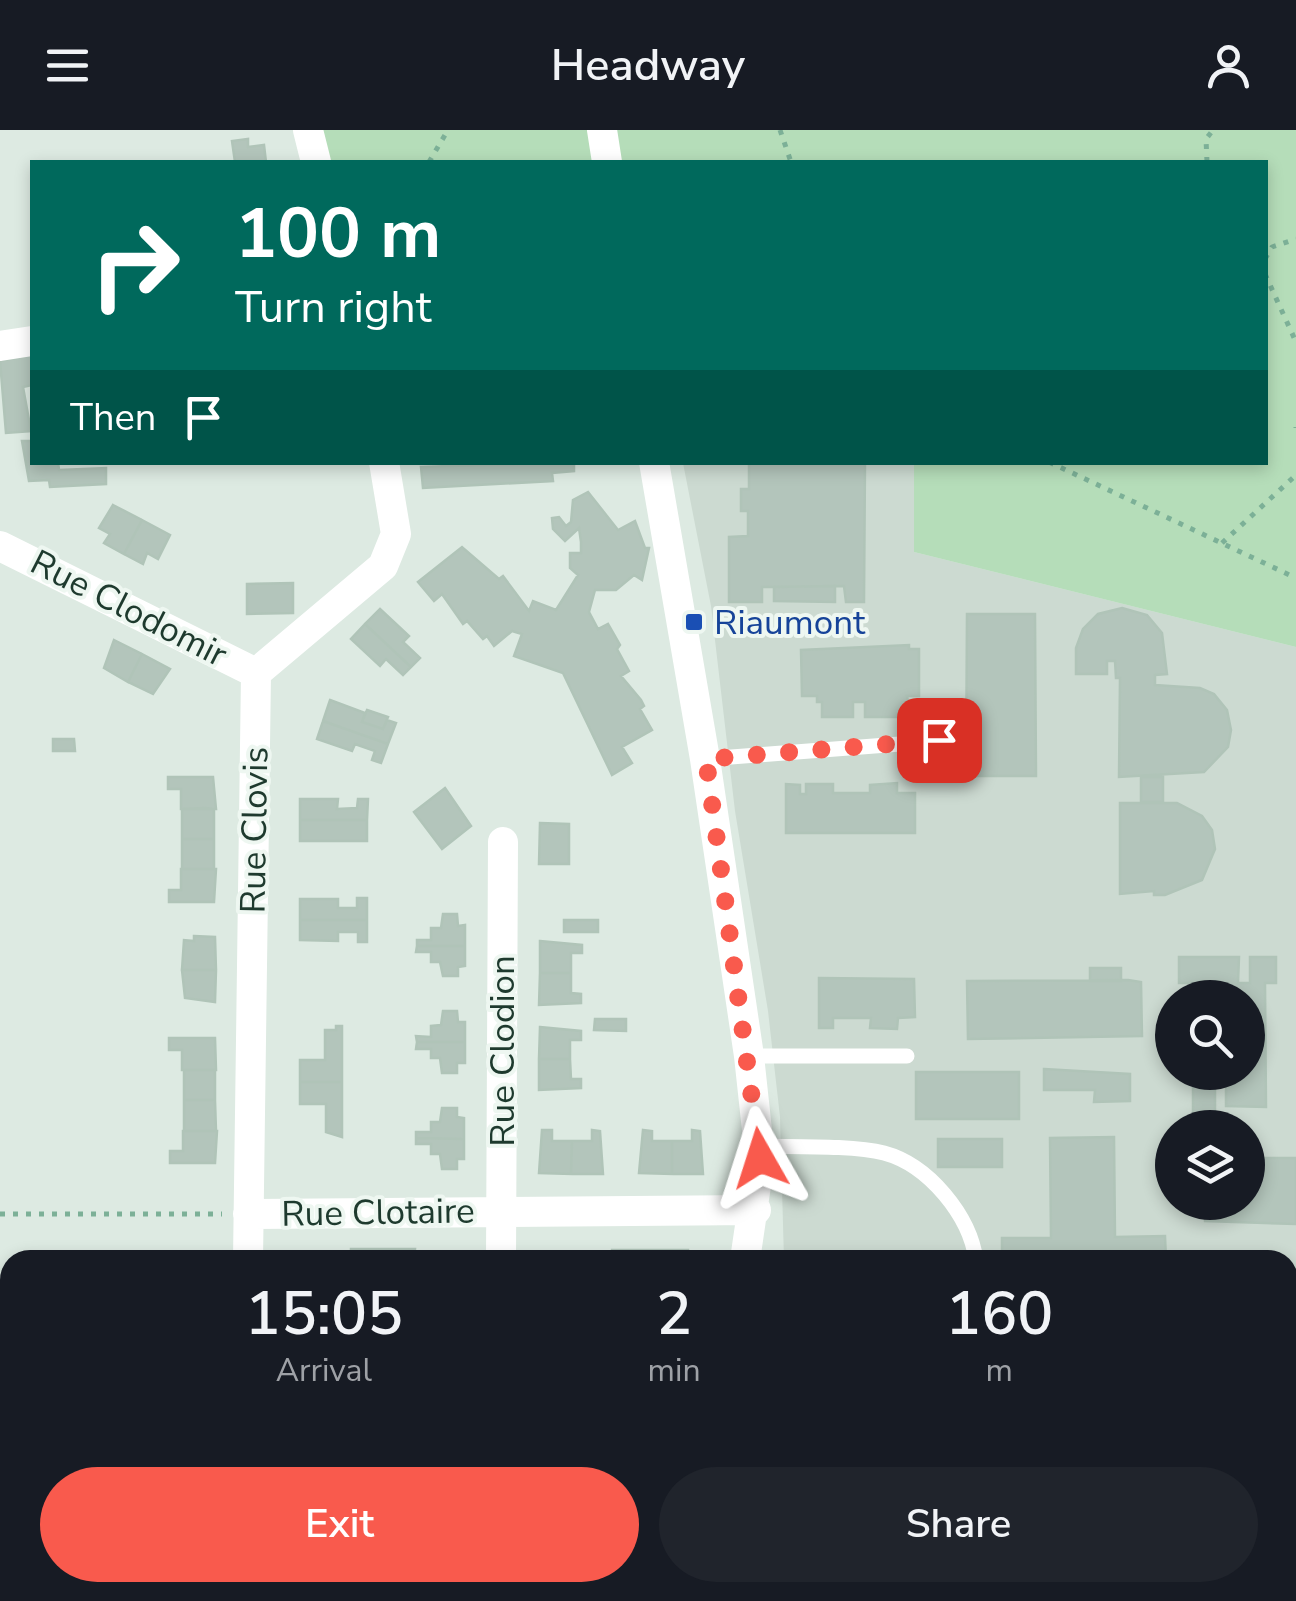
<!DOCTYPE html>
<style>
:root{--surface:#171b24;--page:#20242c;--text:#f1f3f6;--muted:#9ea1a6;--accent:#f95a4d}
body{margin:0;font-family:"Nunito Sans",sans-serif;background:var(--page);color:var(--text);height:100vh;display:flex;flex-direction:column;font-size:38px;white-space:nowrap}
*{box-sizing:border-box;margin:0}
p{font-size:32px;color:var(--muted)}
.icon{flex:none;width:55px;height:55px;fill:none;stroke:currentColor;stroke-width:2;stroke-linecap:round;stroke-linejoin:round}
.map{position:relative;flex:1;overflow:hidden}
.panel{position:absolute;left:0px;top:1120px;width:1298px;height:352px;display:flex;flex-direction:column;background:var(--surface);border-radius:30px 30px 0 0;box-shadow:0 5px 15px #0003}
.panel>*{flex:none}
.guide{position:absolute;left:30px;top:30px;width:1238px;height:305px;border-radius:0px;box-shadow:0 5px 15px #0003;background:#00695c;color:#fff;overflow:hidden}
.controls{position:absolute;left:1155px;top:850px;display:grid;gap:20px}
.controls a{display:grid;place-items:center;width:110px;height:110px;border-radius:50%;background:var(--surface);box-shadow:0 5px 15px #0003;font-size:50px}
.pin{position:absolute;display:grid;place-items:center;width:85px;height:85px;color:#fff;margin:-42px;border-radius:20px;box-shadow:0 5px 15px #0006}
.me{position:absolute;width:110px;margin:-55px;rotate:354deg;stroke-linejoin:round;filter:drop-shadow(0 0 8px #0008)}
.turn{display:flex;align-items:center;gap:35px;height:210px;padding:0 40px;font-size:45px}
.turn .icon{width:130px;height:130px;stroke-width:2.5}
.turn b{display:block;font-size:70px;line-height:85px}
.then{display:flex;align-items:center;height:95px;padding:0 40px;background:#0003;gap:20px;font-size:38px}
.eta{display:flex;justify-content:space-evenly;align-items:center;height:170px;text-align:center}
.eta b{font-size:60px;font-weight:600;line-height:70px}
.button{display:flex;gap:20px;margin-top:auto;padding:20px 40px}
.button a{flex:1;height:115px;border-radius:60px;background:var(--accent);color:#fff;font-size:40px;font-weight:600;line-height:115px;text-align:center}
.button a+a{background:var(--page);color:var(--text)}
header{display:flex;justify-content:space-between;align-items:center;height:130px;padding:0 40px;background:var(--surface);font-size:45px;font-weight:600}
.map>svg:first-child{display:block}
</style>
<header><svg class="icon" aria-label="menu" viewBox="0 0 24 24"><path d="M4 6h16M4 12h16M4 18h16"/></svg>Headway<svg class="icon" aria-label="person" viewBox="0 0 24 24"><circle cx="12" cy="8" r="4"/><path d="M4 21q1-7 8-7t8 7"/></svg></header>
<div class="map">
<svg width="1296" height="1471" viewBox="0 0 1296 1471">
<rect width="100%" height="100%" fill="#ddeae2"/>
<path fill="#ccdad1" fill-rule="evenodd" d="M 683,333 L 914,333 L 914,422 L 1296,517 L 1296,1402 L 1288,1402 L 1288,1130 L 784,1130 L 780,987 L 768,881 L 735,681 L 711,476 ZM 1172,868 L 1248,868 L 1248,942 L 1172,942 ZM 1172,998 L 1248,998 L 1248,1072 L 1172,1072 Z"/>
<path fill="#b5ddb9" d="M 308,0 L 1296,0 L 1296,517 L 914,422 L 914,333 L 1265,332 L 1265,32 L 316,32 Z
M 1288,1402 L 1296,1402 L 1296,1471 L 789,1471 L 789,1462 L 1288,1462 Z"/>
<path fill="#b3c5bb" stroke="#b0c4b8" stroke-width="2.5" d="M 248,9 L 248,17 L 264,15 L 266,32 L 235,32 L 232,11 Z
M 32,225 L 32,255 L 23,257 L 31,301 L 6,303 L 0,231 Z
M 22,311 L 32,311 L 32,332 L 58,332 L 59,340 L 106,338 L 106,354 L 50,357 L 49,350 L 29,351 Z
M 574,332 L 574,341 L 552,343 L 553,351 L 423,358 L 421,337 Z
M 749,332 L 865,332 L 864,472 L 846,472 L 844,456 L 762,457 L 762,472 L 729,472 L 729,407 L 748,406 L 748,381 L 741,381 L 741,359 L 749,359 Z
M 588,362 L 618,400 L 635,391 L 645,418 L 649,418 L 642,450 L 634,445 L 616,460 L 595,460 L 589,482 L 598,499 L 608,494 L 620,515 L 617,519 L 629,541 L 621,546 L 641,570 L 644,576 L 640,579 L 652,600 L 622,617 L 632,633 L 612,645 L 563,543 L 514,526 L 522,504 L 512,501 L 494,516 L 487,506 L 483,509 L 467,491 L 463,494 L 442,464 L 434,471 L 418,452 L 462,417 L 499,449 L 503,446 L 529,481 L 533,471 L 556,480 L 578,445 L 570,438 L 570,423 L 581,423 L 581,412 L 579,398 L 565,411 L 553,399 L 552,388 L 559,387 L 566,396 L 571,392 L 573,370 Z
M 113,375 L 142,390 L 124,424 L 104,413 L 110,404 L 99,398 Z
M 142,390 L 170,405 L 158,429 L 147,423 L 143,434 L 124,424 Z
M 293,453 L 293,483 L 247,484 L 247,454 Z
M 835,456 L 835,472 L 774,471 L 774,457 Z
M 1122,478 L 1147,485 L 1162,503 L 1167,544 L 1155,545 L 1155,555 L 1200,558 L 1214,564 L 1227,580 L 1231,600 L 1228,617 L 1204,642 L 1119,647 L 1120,548 L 1116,548 L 1115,531 L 1107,531 L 1107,544 L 1076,544 L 1076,518 L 1083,499 L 1098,484 Z
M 380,479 L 409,506 L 403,512 L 420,528 L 411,537 L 365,494 Z
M 967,484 L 1035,484 L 1036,646 L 966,646 Z
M 365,494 L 411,537 L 403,545 L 386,529 L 380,536 L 351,509 Z
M 114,510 L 142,524 L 128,552 L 104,538 Z
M 909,515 L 909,519 L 919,519 L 919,566 L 907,566 L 908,572 L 902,572 L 901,587 L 865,587 L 865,572 L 853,572 L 853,587 L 822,587 L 822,572 L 817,572 L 817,566 L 802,566 L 801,520 Z
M 142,524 L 170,539 L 153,564 L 128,552 Z
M 330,570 L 365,583 L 362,592 L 383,599 L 387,590 L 396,593 L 388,614 L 323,591 Z
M 367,580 L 388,587 L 383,599 L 362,592 Z
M 323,591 L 388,614 L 381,633 L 372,630 L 375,621 L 355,614 L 352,621 L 317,609 Z
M 53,609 L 74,609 L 75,621 L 53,621 Z
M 168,647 L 213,647 L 216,679 L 181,679 L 181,659 L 168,659 Z
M 1141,647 L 1163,647 L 1163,672 L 1141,672 Z
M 897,653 L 897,663 L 915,663 L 915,703 L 786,703 L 786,654 L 800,655 L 800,664 L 806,664 L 806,654 L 833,654 L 833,663 L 870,663 L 870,655 Z
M 445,658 L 471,696 L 442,719 L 414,682 Z
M 300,669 L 338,669 L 337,679 L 357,678 L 358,669 L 368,669 L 367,690 L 300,690 Z
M 1120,673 L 1177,673 L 1202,686 L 1212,700 L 1215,719 L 1202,750 L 1165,765 L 1154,765 L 1154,761 L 1120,764 Z
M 206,678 L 214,679 L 214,709 L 182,709 L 182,679 Z
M 300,690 L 367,690 L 367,711 L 300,711 Z
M 540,693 L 569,694 L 569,734 L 539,734 Z
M 182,709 L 214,709 L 214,739 L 182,739 Z
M 181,739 L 216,739 L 214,772 L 169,772 L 169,760 L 181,760 Z
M 357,768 L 367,768 L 367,790 L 300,790 L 300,769 L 338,769 L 338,778 L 357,778 Z
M 443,784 L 457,784 L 458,796 L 465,795 L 465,816 L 417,816 L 417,810 L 431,810 L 431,798 L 441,798 Z
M 300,790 L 367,790 L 367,812 L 358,812 L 358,802 L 338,802 L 338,811 L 300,810 Z
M 564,790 L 598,790 L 598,802 L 564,802 Z
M 194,806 L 215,807 L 216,840 L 182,840 L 184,810 L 194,811 Z
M 540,811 L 582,815 L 582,823 L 571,823 L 571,843 L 540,843 Z
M 417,816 L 465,816 L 465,836 L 458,837 L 458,846 L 443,846 L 440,832 L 431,832 L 431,822 L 416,822 Z
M 1179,827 L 1239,827 L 1238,853 L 1250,853 L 1250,827 L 1276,827 L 1276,853 L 1265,853 L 1266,977 L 1226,976 L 1226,942 L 1248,942 L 1248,868 L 1226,868 L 1226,853 L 1179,853 Z
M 1090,838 L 1121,838 L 1121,851 L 1090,851 Z
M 182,840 L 216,840 L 215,872 L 185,868 Z
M 540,843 L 571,843 L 571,863 L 581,864 L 581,873 L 539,875 Z
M 819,848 L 914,849 L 915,887 L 898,888 L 897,899 L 870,898 L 871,888 L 833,888 L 833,898 L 819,898 Z
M 1128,850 L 1141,852 L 1142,906 L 968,909 L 967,851 Z
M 443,881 L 457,881 L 458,892 L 465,892 L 465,912 L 417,912 L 416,906 L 431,907 L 431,896 L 441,895 Z
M 595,889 L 626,889 L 626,901 L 594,900 Z
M 336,896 L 342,896 L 342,952 L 300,952 L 300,930 L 325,930 L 325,900 L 336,900 Z
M 540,897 L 581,901 L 581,910 L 570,910 L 570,929 L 539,929 Z
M 169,908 L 215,908 L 216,940 L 182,940 L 182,920 L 169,920 Z
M 417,912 L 465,912 L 465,933 L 457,933 L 457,943 L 442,943 L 440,928 L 431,928 L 431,919 L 416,919 Z
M 539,929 L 570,929 L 571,949 L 581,949 L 581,958 L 539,960 Z
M 1044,939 L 1130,944 L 1130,971 L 1094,972 L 1095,960 L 1044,960 Z
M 184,940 L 215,940 L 215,970 L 184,970 Z
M 916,942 L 1019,942 L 1019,989 L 916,989 Z
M 1193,942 L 1215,942 L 1215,988 L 1193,987 Z
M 300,952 L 342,952 L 342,1007 L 326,1002 L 326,974 L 300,974 Z
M 184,970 L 215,970 L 216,1001 L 184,1001 Z
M 442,978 L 457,978 L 457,987 L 464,988 L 464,1009 L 416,1008 L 416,1002 L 431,1002 L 431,992 L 440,992 Z
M 542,1000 L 552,1000 L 552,1011 L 572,1011 L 571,1044 L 539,1043 Z
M 592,1000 L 600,1001 L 603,1044 L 571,1044 L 572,1011 L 592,1011 Z
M 643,1000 L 652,1001 L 652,1011 L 672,1011 L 672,1044 L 639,1043 Z
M 692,1000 L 700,1001 L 703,1044 L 672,1044 L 672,1011 L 692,1011 Z
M 183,1001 L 217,1001 L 215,1033 L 170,1033 L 170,1021 L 183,1021 Z
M 1114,1007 L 1115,1107 L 1165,1106 L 1166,1130 L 1002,1130 L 1002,1108 L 1051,1108 L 1050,1008 Z
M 416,1008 L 464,1009 L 464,1029 L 457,1029 L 457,1039 L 442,1039 L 440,1024 L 431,1024 L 431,1014 L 416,1014 Z
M 938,1009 L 1002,1009 L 1002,1037 L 938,1037 Z
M 1248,1028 L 1296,1028 L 1296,1094 L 1205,1091 L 1205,1072 L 1248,1072 Z
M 351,1119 L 383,1119 L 383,1130 L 351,1130 Z
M 383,1119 L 415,1119 L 414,1130 L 383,1130 Z
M 612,1120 L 657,1120 L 657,1130 L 611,1130 Z
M 657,1120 L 688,1120 L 688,1130 L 657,1130 Z
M 1288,1147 L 1296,1147 L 1296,1325 L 1288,1325 Z
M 536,1462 L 587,1462 L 597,1465 L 597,1471 Z"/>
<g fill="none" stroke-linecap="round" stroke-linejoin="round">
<path stroke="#7cb097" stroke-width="5" stroke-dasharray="5 8" stroke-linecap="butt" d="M 780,0 L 791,32
M 429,32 L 448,0
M 1207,32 L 1206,9 L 1213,0
M 1265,129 L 1272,117 L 1296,109
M 1265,144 L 1296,212
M 1296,297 L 1296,298
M 1049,332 L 1296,448
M 1222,413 L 1296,345
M 0,1084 L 222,1084"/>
<path stroke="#fff" stroke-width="15" d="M 705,629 L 939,611
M 749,926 L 907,926
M 758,1016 C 792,1017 853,1015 884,1023 C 929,1035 970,1086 976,1130"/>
<path stroke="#fff" stroke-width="30" d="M 308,0 L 316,32
M 602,0 L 607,32
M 0,216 L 32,211
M 654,332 L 705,629 L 749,926 L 760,1028 L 745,1130
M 0,416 L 256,543
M 248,1084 L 756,1080
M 248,1130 L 256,543 L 383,436 L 396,404 L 384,332
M 501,1130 L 503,712
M 254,1462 L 254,1471
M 772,1462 L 772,1471
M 499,1471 L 499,1462"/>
</g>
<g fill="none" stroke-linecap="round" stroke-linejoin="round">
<path stroke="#f95a4d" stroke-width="18" stroke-dasharray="0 32.4" d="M 760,1028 L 706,629 L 939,610"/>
</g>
<rect fill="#1a4fb4" stroke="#eef7f1" stroke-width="4" x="684" y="482" width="20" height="20" rx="5"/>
<g text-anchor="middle" stroke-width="8" stroke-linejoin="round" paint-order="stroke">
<g font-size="35" fill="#1e3a2e" stroke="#eef7f1">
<text transform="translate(129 478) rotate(27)" y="12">Rue Clodomir</text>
<text transform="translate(254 700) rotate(-89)" y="12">Rue Clovis</text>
<text transform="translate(502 921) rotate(-90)" y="12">Rue Clodion</text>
<text transform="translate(378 1082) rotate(-1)" y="12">Rue Clotaire</text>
</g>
<g font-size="35" fill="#164399" stroke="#eef7f1" text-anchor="start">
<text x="714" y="504">Riaumont</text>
</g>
</g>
</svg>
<div class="controls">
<a><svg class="icon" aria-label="search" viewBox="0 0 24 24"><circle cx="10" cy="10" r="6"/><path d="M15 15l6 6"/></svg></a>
<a><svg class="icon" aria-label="layers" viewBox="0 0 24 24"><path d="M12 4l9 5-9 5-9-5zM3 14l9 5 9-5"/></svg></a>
</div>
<div class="pin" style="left:939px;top:610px;background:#d93025"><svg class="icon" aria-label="arrive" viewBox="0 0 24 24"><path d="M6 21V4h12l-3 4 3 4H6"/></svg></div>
<svg class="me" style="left:760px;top:1028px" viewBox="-20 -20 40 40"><path d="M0-17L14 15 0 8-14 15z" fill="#f95a4d" stroke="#fff" stroke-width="4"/></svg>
<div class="guide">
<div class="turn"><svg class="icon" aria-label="right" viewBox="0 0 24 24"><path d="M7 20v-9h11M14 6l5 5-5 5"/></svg><div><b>100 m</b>Turn right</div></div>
<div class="then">Then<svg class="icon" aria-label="arrive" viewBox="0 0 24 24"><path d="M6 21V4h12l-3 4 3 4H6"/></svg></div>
</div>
<section class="panel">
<div class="eta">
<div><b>15:05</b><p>Arrival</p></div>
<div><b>2</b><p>min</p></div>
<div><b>160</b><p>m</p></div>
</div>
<div class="button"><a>Exit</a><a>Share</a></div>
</section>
</div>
